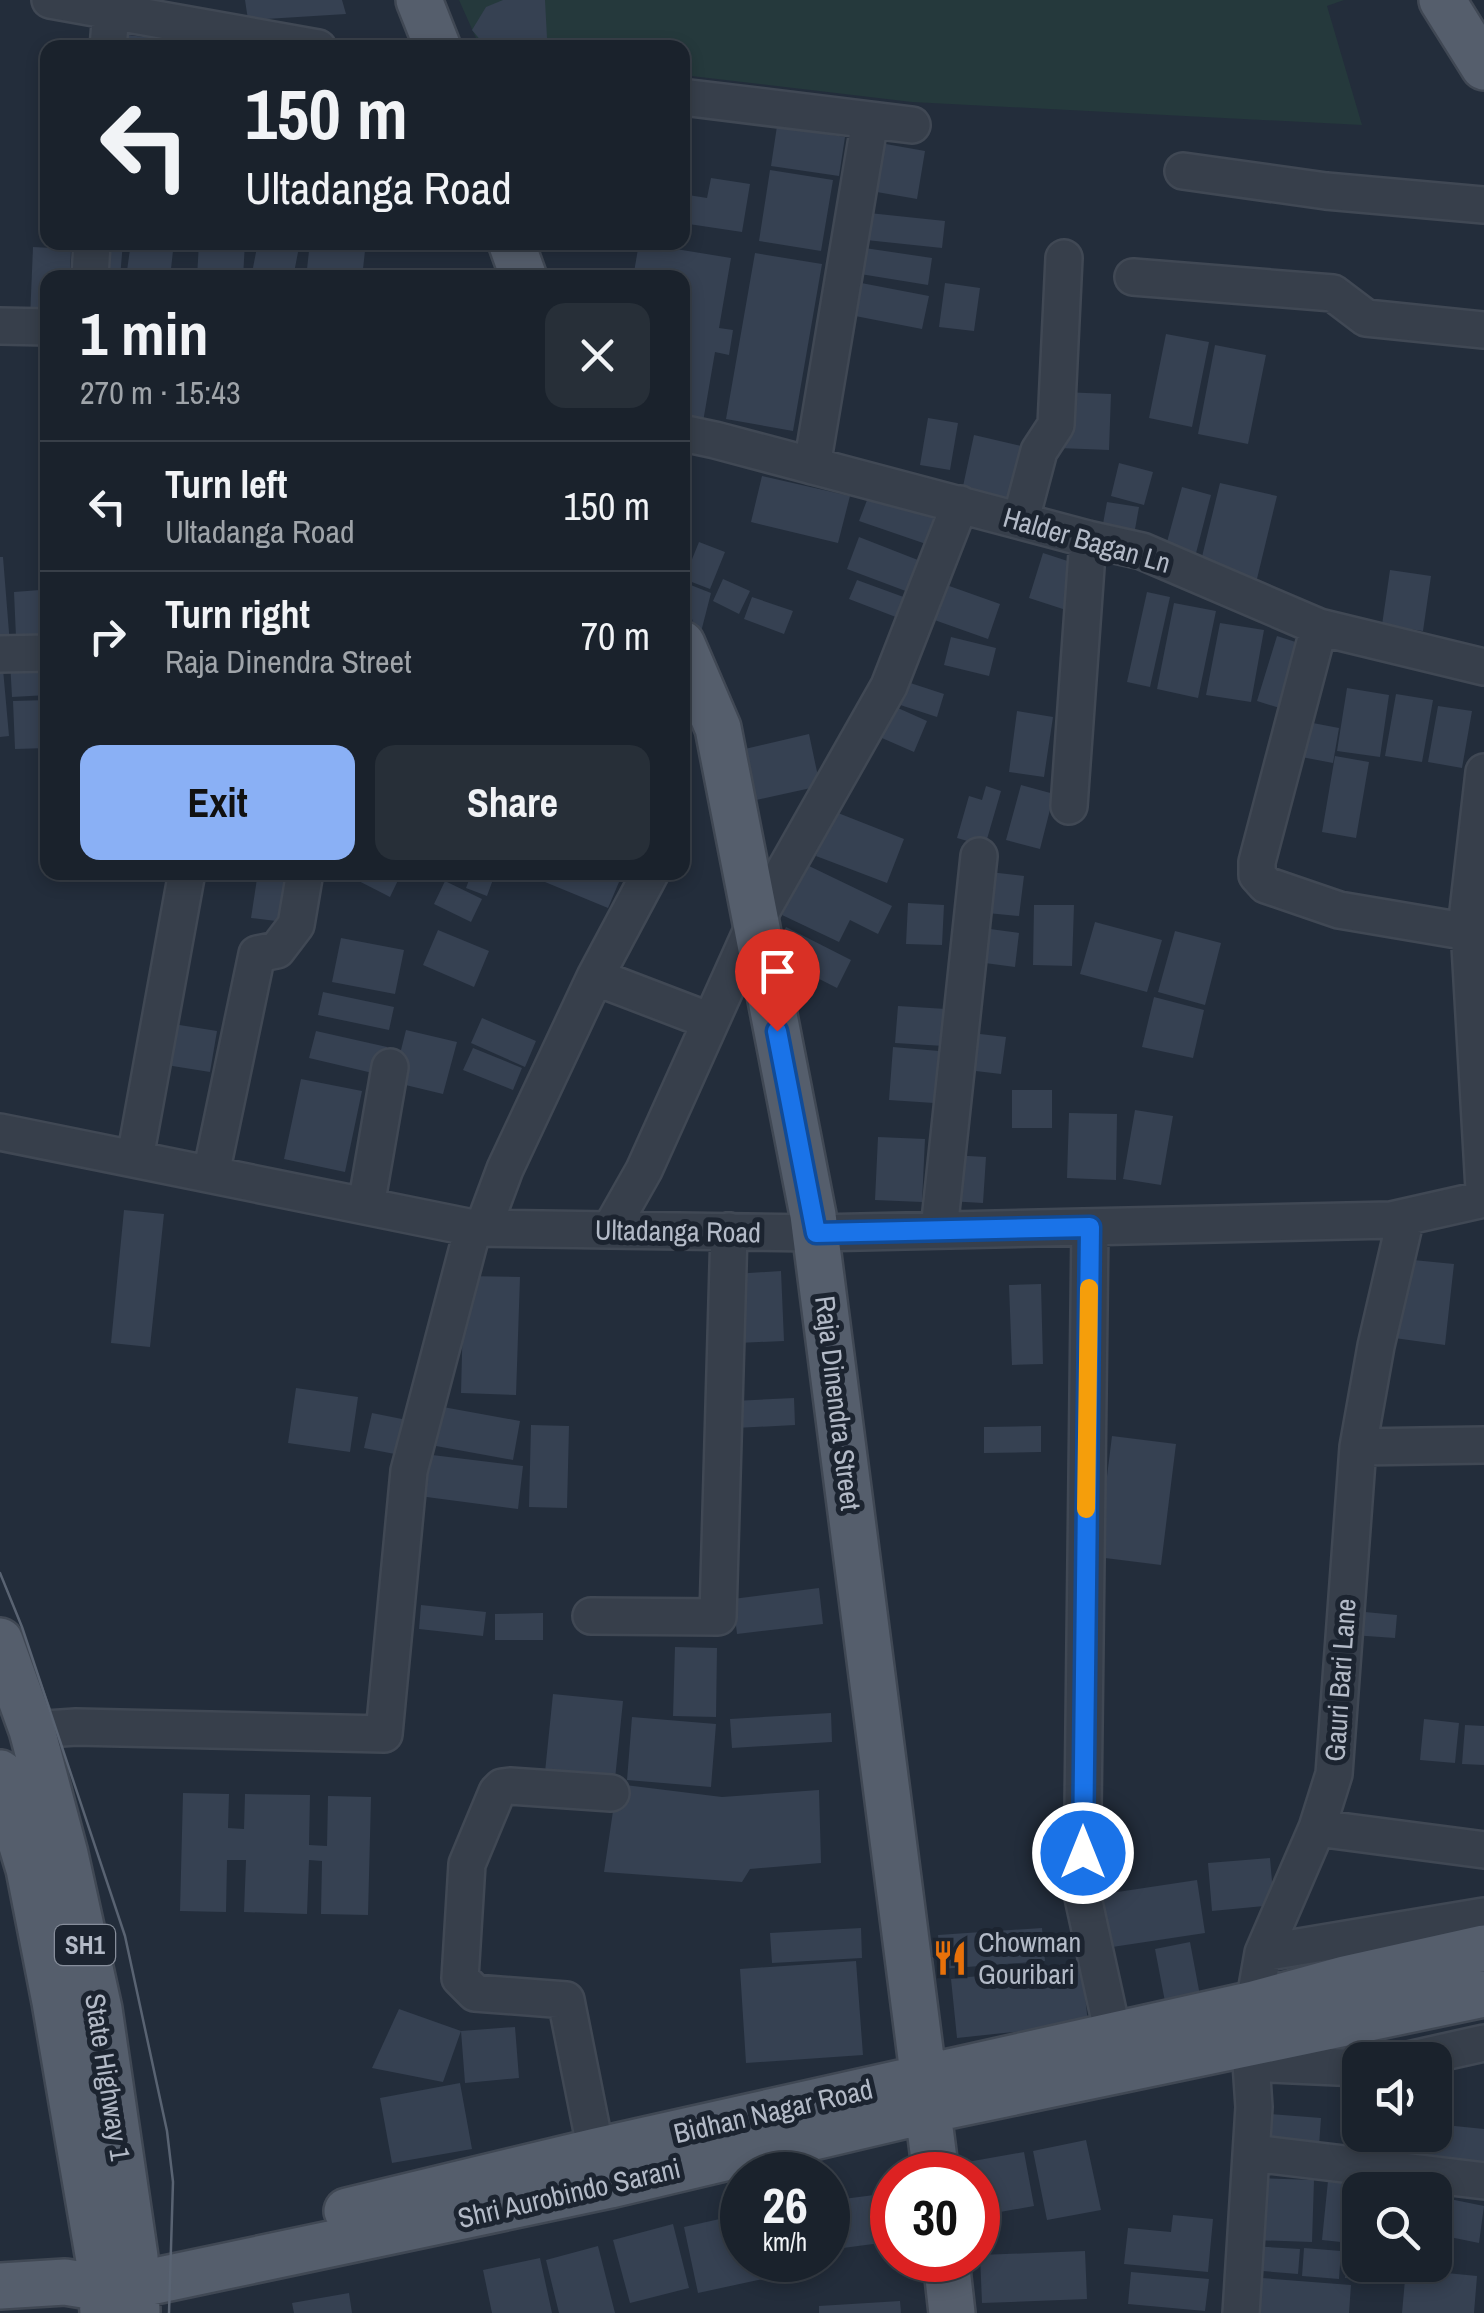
<!DOCTYPE html>
<meta charset="utf-8">
<style>
:root{--surface:#1a222c;--page:#272f38;--text:#f1f3f6;--muted:#9fa4a9;--line:#383f48;--accent:#8ab0f5}
body{margin:0;font-family:"Archivo Narrow",sans-serif;background:var(--page);color:var(--text);height:100vh;display:flex;flex-direction:column;font-size:38px;white-space:nowrap}
*{box-sizing:border-box;margin:0}
p{font-size:32px;color:var(--muted)}
.icon{flex:none;width:55px;height:55px;fill:none;stroke:currentColor;stroke-width:2;stroke-linecap:round;stroke-linejoin:round}
.map{position:relative;flex:1;overflow:hidden}
.side{position:absolute;left:40px;top:270px;width:650px;height:610px;display:flex;flex-direction:column;background:var(--surface);border-radius:20px;box-shadow:0 5px 15px #0003,0 0 0 2px var(--line)}
.side>*{flex:none}
.top-card{position:absolute;left:40px;top:40px;width:650px;height:210px;border-radius:20px;box-shadow:0 5px 15px #0003,0 0 0 2px var(--line);background:#1a222c;color:var(--text);overflow:hidden}
.buttons{position:absolute;left:1342px;top:2042px;display:grid;gap:20px}
.buttons a{display:grid;place-items:center;width:110px;height:110px;border-radius:20px;background:var(--surface);box-shadow:0 5px 15px #0003,0 0 0 2px var(--line);font-size:50px}
.speed{position:absolute;left:720px;top:2152px;display:flex;gap:20px;font-size:50px;font-weight:700;text-align:center}
.speed>*{display:grid;place-content:center;width:130px;height:130px;border-radius:50%;background:var(--surface);box-shadow:0 5px 15px #0003,0 0 0 2px var(--line);line-height:1}
.speed small{font-size:25px;font-weight:400}
.speed .limit{border:15px solid #d22;background:#fff;color:#111}
.pin{position:absolute;display:grid;place-items:center;width:85px;height:85px;color:#fff;margin:-102px -42px;border-radius:50% 50% 50% 0;rotate:-45deg;box-shadow:0 0 10px #0007}
.pin .icon{rotate:45deg}
.me{position:absolute;width:110px;margin:-55px;rotate:0deg;stroke-linejoin:round;filter:drop-shadow(0 0 8px #0008)}
.turn{display:flex;align-items:center;gap:35px;height:210px;padding:0 40px;font-size:45px}
.turn .icon{width:130px;height:130px;stroke-width:2.5}
.turn b{display:block;font-size:70px;line-height:85px}
.round{display:grid;place-items:center;flex:none;width:105px;height:105px;border-radius:20px;background:var(--page)}
.overview{display:flex;align-items:center;justify-content:space-between;height:170px;padding:0 40px}
h1{font-size:60px;font-weight:700;line-height:75px}
.primary-button{display:flex;gap:20px;margin-top:auto;padding:20px 40px}
.primary-button a{flex:1;height:115px;border-radius:20px;background:var(--accent);color:#111;font-size:40px;font-weight:700;line-height:115px;text-align:center}
.primary-button a+a{background:var(--page);color:var(--text)}
ul{padding:0;list-style:none}
li{display:flex;align-items:center;gap:30px;height:130px;padding:0 40px;border-top:2px solid var(--line)}
li div{flex:1}
li b{display:block;font-size:38px}
li em{font-style:normal}
.map>svg:first-child{display:block}
</style>
<div class="map">
<svg width="1484" height="2313" viewBox="0 0 1484 2313">
<rect width="100%" height="100%" fill="#232d3b"/>
<path fill="#25393c" d="M 459,0 L 1344,0 L 1327,6 L 1362,125 L 912,102 L 683,75 L 682,48 L 480,47 Z"/>
<path fill="#364152" d="M 245,0 L 342,0 L 346,14 L 248,20 Z
M 503,0 L 545,0 L 547,38 L 512,48 L 487,48 L 472,30 L 486,7 Z
M 119,34 L 154,38 L 153,48 L 117,48 Z
M 777,126 L 845,137 L 839,176 L 771,166 Z
M 880,143 L 925,151 L 917,199 L 871,191 Z
M 770,170 L 833,180 L 821,251 L 759,241 Z
M 711,178 L 750,184 L 742,232 L 682,223 L 682,194 L 707,198 Z
M 869,213 L 945,221 L 942,248 L 866,240 Z
M 99,242 L 123,242 L 120,278 L 96,278 Z
M 131,242 L 174,242 L 170,278 L 126,278 Z
M 199,242 L 245,242 L 243,278 L 197,278 Z
M 258,242 L 300,242 L 293,278 L 251,278 Z
M 310,242 L 366,242 L 362,278 L 306,278 Z
M 639,243 L 731,258 L 719,328 L 733,330 L 729,355 L 715,352 L 703,422 L 682,419 L 682,278 L 633,278 Z
M 33,247 L 71,249 L 70,278 L 48,278 L 48,320 L 30,319 Z
M 858,247 L 932,258 L 928,285 L 854,273 Z
M 755,253 L 822,264 L 793,431 L 726,419 Z
M 856,282 L 929,296 L 922,329 L 850,315 Z
M 945,283 L 980,288 L 974,331 L 939,327 Z
M 1166,334 L 1209,342 L 1192,427 L 1149,418 Z
M 1215,345 L 1266,355 L 1248,444 L 1198,434 Z
M 1062,392 L 1111,394 L 1109,450 L 1059,448 Z
M 928,418 L 958,423 L 950,470 L 920,465 Z
M 974,435 L 1030,448 L 1018,502 L 962,491 Z
M 1119,463 L 1153,472 L 1144,505 L 1111,496 Z
M 762,476 L 850,496 L 838,543 L 751,522 Z
M 1220,483 L 1277,496 L 1255,587 L 1198,573 Z
M 1182,487 L 1211,495 L 1194,561 L 1164,553 Z
M 869,495 L 936,518 L 926,544 L 859,521 Z
M 1107,502 L 1139,507 L 1132,546 L 1100,540 Z
M 859,537 L 923,562 L 911,593 L 847,569 Z
M 699,542 L 725,552 L 710,589 L 684,579 Z
M 1043,553 L 1080,565 L 1066,610 L 1029,598 Z
M 0,557 L 3,557 L 10,645 L 0,646 Z
M 1390,570 L 1431,576 L 1423,631 L 1382,625 Z
M 723,579 L 750,591 L 739,614 L 713,601 Z
M 857,580 L 909,599 L 901,619 L 849,599 Z
M 683,582 L 711,593 L 701,632 L 695,631 Z
M 938,582 L 1000,604 L 988,639 L 926,617 Z
M 40,590 L 43,635 L 16,637 L 14,592 Z
M 1147,592 L 1170,597 L 1150,687 L 1127,682 Z
M 752,597 L 793,611 L 784,634 L 744,619 Z
M 1174,603 L 1216,611 L 1198,698 L 1157,689 Z
M 1220,623 L 1264,630 L 1251,702 L 1206,695 Z
M 1277,636 L 1305,645 L 1286,710 L 1257,701 Z
M 951,637 L 996,648 L 989,676 L 944,665 Z
M 48,659 L 48,695 L 12,697 L 10,661 Z
M 0,669 L 3,669 L 9,736 L 0,737 Z
M 895,678 L 944,694 L 937,717 L 888,701 Z
M 1347,688 L 1389,695 L 1380,757 L 1337,751 Z
M 1396,694 L 1433,700 L 1422,762 L 1385,756 Z
M 48,700 L 48,748 L 15,749 L 13,701 Z
M 889,704 L 927,721 L 914,752 L 875,735 Z
M 1438,706 L 1472,711 L 1462,768 L 1428,762 Z
M 1017,711 L 1053,717 L 1044,777 L 1009,772 Z
M 1297,720 L 1339,728 L 1333,763 L 1291,755 Z
M 809,734 L 820,786 L 743,803 L 732,752 Z
M 1335,756 L 1369,762 L 1356,838 L 1322,832 Z
M 1021,785 L 1054,794 L 1040,849 L 1006,840 Z
M 986,786 L 1001,791 L 985,846 L 957,838 L 969,796 L 982,800 Z
M 833,811 L 904,839 L 887,883 L 816,856 Z
M 807,865 L 892,906 L 878,934 L 850,920 L 839,942 L 782,915 Z
M 981,871 L 1024,876 L 1019,916 L 977,912 Z
M 258,872 L 291,872 L 284,922 L 251,918 Z
M 348,872 L 402,872 L 390,897 L 347,875 Z
M 472,872 L 495,874 L 487,896 L 466,888 Z
M 549,872 L 617,872 L 622,875 L 608,908 L 545,882 Z
M 445,881 L 482,899 L 471,922 L 434,904 Z
M 908,903 L 944,905 L 942,945 L 906,944 Z
M 1034,905 L 1074,905 L 1072,966 L 1033,965 Z
M 1095,922 L 1162,940 L 1147,992 L 1080,974 Z
M 786,927 L 851,960 L 837,988 L 772,955 Z
M 975,927 L 1019,933 L 1015,967 L 970,961 Z
M 438,930 L 489,951 L 474,987 L 423,965 Z
M 1175,931 L 1221,943 L 1205,1005 L 1158,992 Z
M 341,938 L 404,950 L 395,994 L 332,982 Z
M 323,992 L 394,1007 L 389,1030 L 318,1015 Z
M 1154,997 L 1204,1010 L 1193,1058 L 1142,1047 Z
M 898,1006 L 946,1009 L 944,1046 L 895,1043 Z
M 482,1018 L 536,1041 L 525,1067 L 471,1043 Z
M 167,1023 L 217,1031 L 210,1072 L 160,1064 Z
M 406,1030 L 457,1042 L 443,1094 L 393,1082 Z
M 316,1031 L 387,1047 L 381,1075 L 309,1058 Z
M 963,1032 L 1006,1037 L 1001,1074 L 959,1069 Z
M 893,1047 L 939,1051 L 934,1103 L 889,1100 Z
M 473,1048 L 522,1068 L 513,1090 L 463,1070 Z
M 301,1079 L 362,1091 L 345,1172 L 284,1159 Z
M 1012,1090 L 1052,1090 L 1052,1128 L 1012,1128 Z
M 1135,1110 L 1173,1116 L 1161,1185 L 1123,1179 Z
M 1069,1113 L 1117,1114 L 1116,1180 L 1067,1178 Z
M 878,1137 L 925,1139 L 922,1202 L 875,1200 Z
M 951,1155 L 986,1157 L 983,1203 L 948,1201 Z
M 124,1210 L 164,1214 L 150,1347 L 111,1343 Z
M 1403,1259 L 1454,1264 L 1445,1345 L 1387,1337 Z
M 781,1271 L 784,1341 L 738,1343 L 734,1274 Z
M 464,1276 L 520,1277 L 516,1395 L 461,1393 Z
M 1041,1284 L 1043,1364 L 1012,1365 L 1009,1285 Z
M 296,1388 L 358,1397 L 350,1452 L 288,1443 Z
M 794,1398 L 795,1425 L 735,1428 L 734,1401 Z
M 443,1407 L 520,1421 L 513,1460 L 436,1446 Z
M 372,1413 L 412,1421 L 405,1456 L 364,1448 Z
M 531,1425 L 569,1426 L 567,1508 L 529,1507 Z
M 1041,1426 L 1041,1452 L 984,1453 L 984,1427 Z
M 1112,1436 L 1176,1444 L 1161,1565 L 1097,1557 Z
M 424,1454 L 523,1466 L 518,1509 L 419,1496 Z
M 819,1588 L 823,1624 L 737,1634 L 733,1599 Z
M 421,1605 L 486,1612 L 483,1636 L 419,1629 Z
M 1354,1611 L 1397,1615 L 1395,1638 L 1352,1635 Z
M 543,1613 L 543,1640 L 495,1640 L 495,1614 Z
M 675,1647 L 717,1648 L 716,1717 L 673,1716 Z
M 553,1694 L 623,1701 L 615,1779 L 545,1772 Z
M 831,1713 L 832,1742 L 732,1748 L 730,1719 Z
M 632,1717 L 716,1724 L 711,1787 L 627,1780 Z
M 1424,1719 L 1459,1723 L 1455,1763 L 1420,1760 Z
M 1465,1725 L 1484,1726 L 1484,1765 L 1462,1764 Z
M 617,1784 L 722,1797 L 819,1790 L 821,1863 L 750,1869 L 742,1882 L 604,1872 Z
M 183,1793 L 229,1794 L 228,1828 L 244,1829 L 245,1794 L 310,1795 L 309,1845 L 327,1846 L 328,1796 L 371,1797 L 368,1915 L 321,1914 L 322,1861 L 309,1860 L 307,1914 L 244,1912 L 246,1860 L 227,1860 L 226,1912 L 180,1911 Z
M 1270,1858 L 1274,1905 L 1212,1911 L 1208,1863 Z
M 1197,1880 L 1205,1933 L 1099,1949 L 1091,1896 Z
M 861,1928 L 862,1958 L 772,1963 L 770,1933 Z
M 1042,1928 L 1045,1961 L 941,1969 L 938,1935 Z
M 1190,1942 L 1201,2001 L 1166,2007 L 1155,1949 Z
M 856,1961 L 863,2055 L 746,2063 L 740,1969 Z
M 1082,1965 L 1088,2024 L 957,2038 L 951,1979 Z
M 399,2009 L 461,2031 L 515,2027 L 519,2078 L 465,2083 L 461,2031 L 443,2082 L 372,2068 Z
M 460,2083 L 472,2149 L 392,2163 L 380,2098 Z
M 1269,2114 L 1321,2118 L 1319,2146 L 1267,2142 Z
M 1435,2124 L 1484,2129 L 1484,2162 L 1417,2157 L 1419,2135 L 1435,2135 Z
M 1368,2135 L 1411,2135 L 1410,2157 L 1367,2154 Z
M 1086,2140 L 1101,2210 L 1047,2220 L 1033,2151 Z
M 1024,2152 L 1034,2206 L 978,2216 L 978,2175 L 958,2175 L 956,2164 Z
M 1254,2178 L 1314,2180 L 1312,2242 L 1252,2240 Z
M 1328,2181 L 1371,2186 L 1371,2190 L 1360,2190 L 1360,2244 L 1322,2240 Z
M 882,2194 L 888,2242 L 828,2250 L 828,2201 Z
M 1435,2196 L 1484,2206 L 1479,2243 L 1435,2234 Z
M 742,2214 L 742,2260 L 802,2260 L 804,2270 L 698,2293 L 684,2227 Z
M 1173,2215 L 1213,2219 L 1208,2272 L 1124,2264 L 1128,2228 L 1171,2232 Z
M 673,2224 L 689,2288 L 630,2303 L 613,2240 Z
M 598,2246 L 615,2313 L 559,2313 L 546,2260 Z
M 1252,2246 L 1300,2249 L 1298,2274 L 1250,2270 Z
M 1304,2248 L 1341,2251 L 1339,2279 L 1302,2276 Z
M 1085,2251 L 1087,2299 L 982,2303 L 980,2255 Z
M 1347,2253 L 1360,2254 L 1360,2265 L 1390,2265 L 1389,2281 L 1345,2278 Z
M 540,2258 L 552,2313 L 492,2313 L 483,2270 Z
M 1406,2269 L 1477,2276 L 1474,2313 L 1402,2313 Z
M 1131,2272 L 1209,2279 L 1205,2311 L 1128,2304 Z
M 1249,2277 L 1351,2285 L 1349,2313 L 1245,2313 Z
M 349,2293 L 352,2313 L 294,2313 L 292,2303 Z
M 900,2301 L 901,2313 L 819,2313 L 819,2306 Z"/>
<g fill="none" stroke-linecap="round" stroke-linejoin="round">
<defs>
<path id="minor" d="M 50,0 L 318,48
M 108,48 L 111,11
M 682,97 L 912,125
M 1183,171 L 1326,191 L 1484,205
M 1133,277 L 1333,293 L 1366,318 L 1484,330
M 90,278 L 92,242
M 0,326 L 48,327
M 682,433 L 715,440 L 1088,539 L 1142,551 L 1319,627 L 1484,667
M 812,466 L 870,120
M 1021,519 L 1039,451 L 1056,425 L 1064,258
M 1319,627 L 1257,862 L 1257,875 L 1266,885 L 1339,910 L 1469,932
M 0,654 L 48,653
M 1484,772 L 1468,911 L 1484,1189
M 1069,806 L 1088,539
M 595,977 L 651,872
M 0,1132 L 473,1228 L 816,1233 L 1391,1220 L 1484,1199
M 135,1158 L 187,872
M 211,1174 L 257,954 L 277,950 L 296,925 L 305,872
M 366,1206 L 390,1067
M 1090,1227 L 1082,1893 L 1113,2034
M 483,1228 L 505,1169 L 595,977 L 710,1021
M 610,1230 L 644,1170 L 756,921 L 889,686 L 960,504
M 939,1230 L 979,856
M 1358,1447 L 1484,1445
M 591,1616 L 718,1617 L 729,1231
M 32,1730 L 76,1727 L 384,1734 L 409,1471 L 473,1228
M 1317,1828 L 1484,1850
M 1263,1953 L 1484,1916
M 1408,2060 L 1484,2043
M 1251,2063 L 1360,2068
M 596,2151 L 566,2000 L 475,1993 L 460,1978 L 467,1864 L 497,1792 L 502,1787 L 510,1786 L 611,1793
M 1252,2153 L 1484,2181
M 1241,2313 L 1254,2107 L 1251,2063 L 1254,2004 L 1263,1953 L 1317,1828 L 1334,1774 L 1358,1447 L 1376,1346 L 1406,1217"/>
<path id="major" d="M 419,0 L 438,48
M 1442,0 L 1484,67
M 511,242 L 524,278
M 682,644 L 718,728 L 813,1215 L 936,2175
M 0,1641 L 32,1730 L 65,1854 L 99,2009 L 135,2257 L 137,2311
M 0,1773 L 29,1869 L 55,2002 L 100,2266 L 103,2313
M 347,2211 L 596,2151 L 1254,2004 L 1345,1979 L 1484,1948
M 946,2260 L 952,2313
M 0,2286 L 65,2282 L 102,2288 L 136,2285 L 610,2185 L 928,2110 L 1484,1994"/>
</defs>
<use href="#minor" stroke="#404854" stroke-width="40"/>
<use href="#major" stroke="#404854" stroke-width="50"/>
<use href="#minor" stroke="#373f4b" stroke-width="35"/>
<use href="#major" stroke="#555e6c" stroke-width="45"/>
<path stroke="#596372" stroke-width="2.5" d="M 0,1573 L 22,1627 L 125,1936 L 167,2131 L 173,2182 L 169,2313"/>
</g>
<g fill="none" stroke-linecap="round" stroke-linejoin="round">
<defs>
<path id="route" d="M 777,1031 L 816,1233 L 1090,1227 L 1083,1853"/>
</defs>
<use href="#route" stroke="#114b97" stroke-width="25"/>
<use href="#route" stroke="#1a73e8" stroke-width="18"/>
<path stroke="#f59e0b" stroke-width="18" d="M 1086,1509 L 1089,1288"/>
</g>
<defs>
<symbol id="restaurant-bare" viewBox="-9 -9 18 18"><path d="M-5-6h1v4h1v-4h1v4h1v-4h1v5L-1.5 .5V6h-2V.5L-5-1ZM5-6V6H3V1.5H1.5Q1.5-4 5-6Z" fill="#e8710a" stroke="#1c2430" stroke-width="2.5" paint-order="stroke"/></symbol>
</defs>
<g fill-rule="evenodd">
<use href="#restaurant-bare" x="925" y="1933" width="50" height="50"/>
</g>
<g text-anchor="middle" stroke-width="10" stroke-linejoin="round" paint-order="stroke">
<rect fill="#1c2430" stroke="#868d9a" stroke-width="2.5" x="55" y="1925" width="60" height="40" rx="8"/>
<g font-size="25" font-weight="bold" fill="#b3bac7">
<text x="85" y="1954">SH1</text>
</g>
<g font-size="28" fill="#b3bac7" stroke="#1c2430">
<text transform="translate(1087 540) rotate(16)" y="10">Halder Bagan Ln</text>
<text transform="translate(678 1231) rotate(1)" y="10">Ultadanga Road</text>
<text transform="translate(838 1403) rotate(83)" y="10">Raja Dinendra Street</text>
<text transform="translate(1340 1680) rotate(-86)" y="10">Gauri Bari Lane</text>
<text transform="translate(108 2077) rotate(81)" y="10">State Highway 1</text>
<text transform="translate(773 2111) rotate(-13)" y="10">Bidhan Nagar Road</text>
<text transform="translate(569 2193) rotate(-13)" y="10">Shri Aurobindo Sarani</text>
</g>
<g font-size="28" fill="#b3bac7" stroke="#1c2430" text-anchor="start">
<text x="978" y="1952">Chowman<tspan x="978" dy="32">Gouribari</tspan></text>
</g>
</g>
</svg>
<div class="buttons">
<a><svg class="icon" aria-label="sound" viewBox="0 0 24 24"><path d="M4 9h4l5-4v14l-5-4H4zM17 9q2 3 0 6"/></svg></a>
<a><svg class="icon" aria-label="search" viewBox="0 0 24 24"><circle cx="10" cy="10" r="6"/><path d="M15 15l6 6"/></svg></a>
</div>
<div class="speed"><div>26<small>km/h</small></div><div class="limit">30</div></div>
<div class="pin" style="left:777px;top:1031px;background:#d93025"><svg class="icon" aria-label="arrive" viewBox="0 0 24 24"><path d="M6 21V4h12l-3 4 3 4H6"/></svg></div>
<svg class="me" style="left:1083px;top:1853px" viewBox="-20 -20 40 40"><circle r="17" fill="#1a73e8" stroke="#fff" stroke-width="3"/><path d="M0-11L8 9 0 5-8 9z" fill="#fff"/></svg>
<div class="top-card">
<div class="turn"><svg class="icon" aria-label="left" viewBox="0 0 24 24"><path d="M17 20v-9H6M10 6l-5 5 5 5"/></svg><div><b>150 m</b>Ultadanga Road</div></div>
</div>
<section class="side">
<div class="overview"><div><h1>1 min</h1><p>270 m · 15:43</p></div><a class="round"><svg class="icon" aria-label="close" viewBox="0 0 24 24"><path d="M6 6l12 12M18 6L6 18"/></svg></a></div>
<ul>
<li><svg class="icon" aria-label="left" viewBox="0 0 24 24"><path d="M17 20v-9H6M10 6l-5 5 5 5"/></svg><div><b>Turn left</b><p>Ultadanga Road</p></div><em>150 m</em></li>
<li><svg class="icon" aria-label="right" viewBox="0 0 24 24"><path d="M7 20v-9h11M14 6l5 5-5 5"/></svg><div><b>Turn right</b><p>Raja Dinendra Street</p></div><em>70 m</em></li>
</ul>
<div class="primary-button"><a>Exit</a><a>Share</a></div>
</section>
</div>
